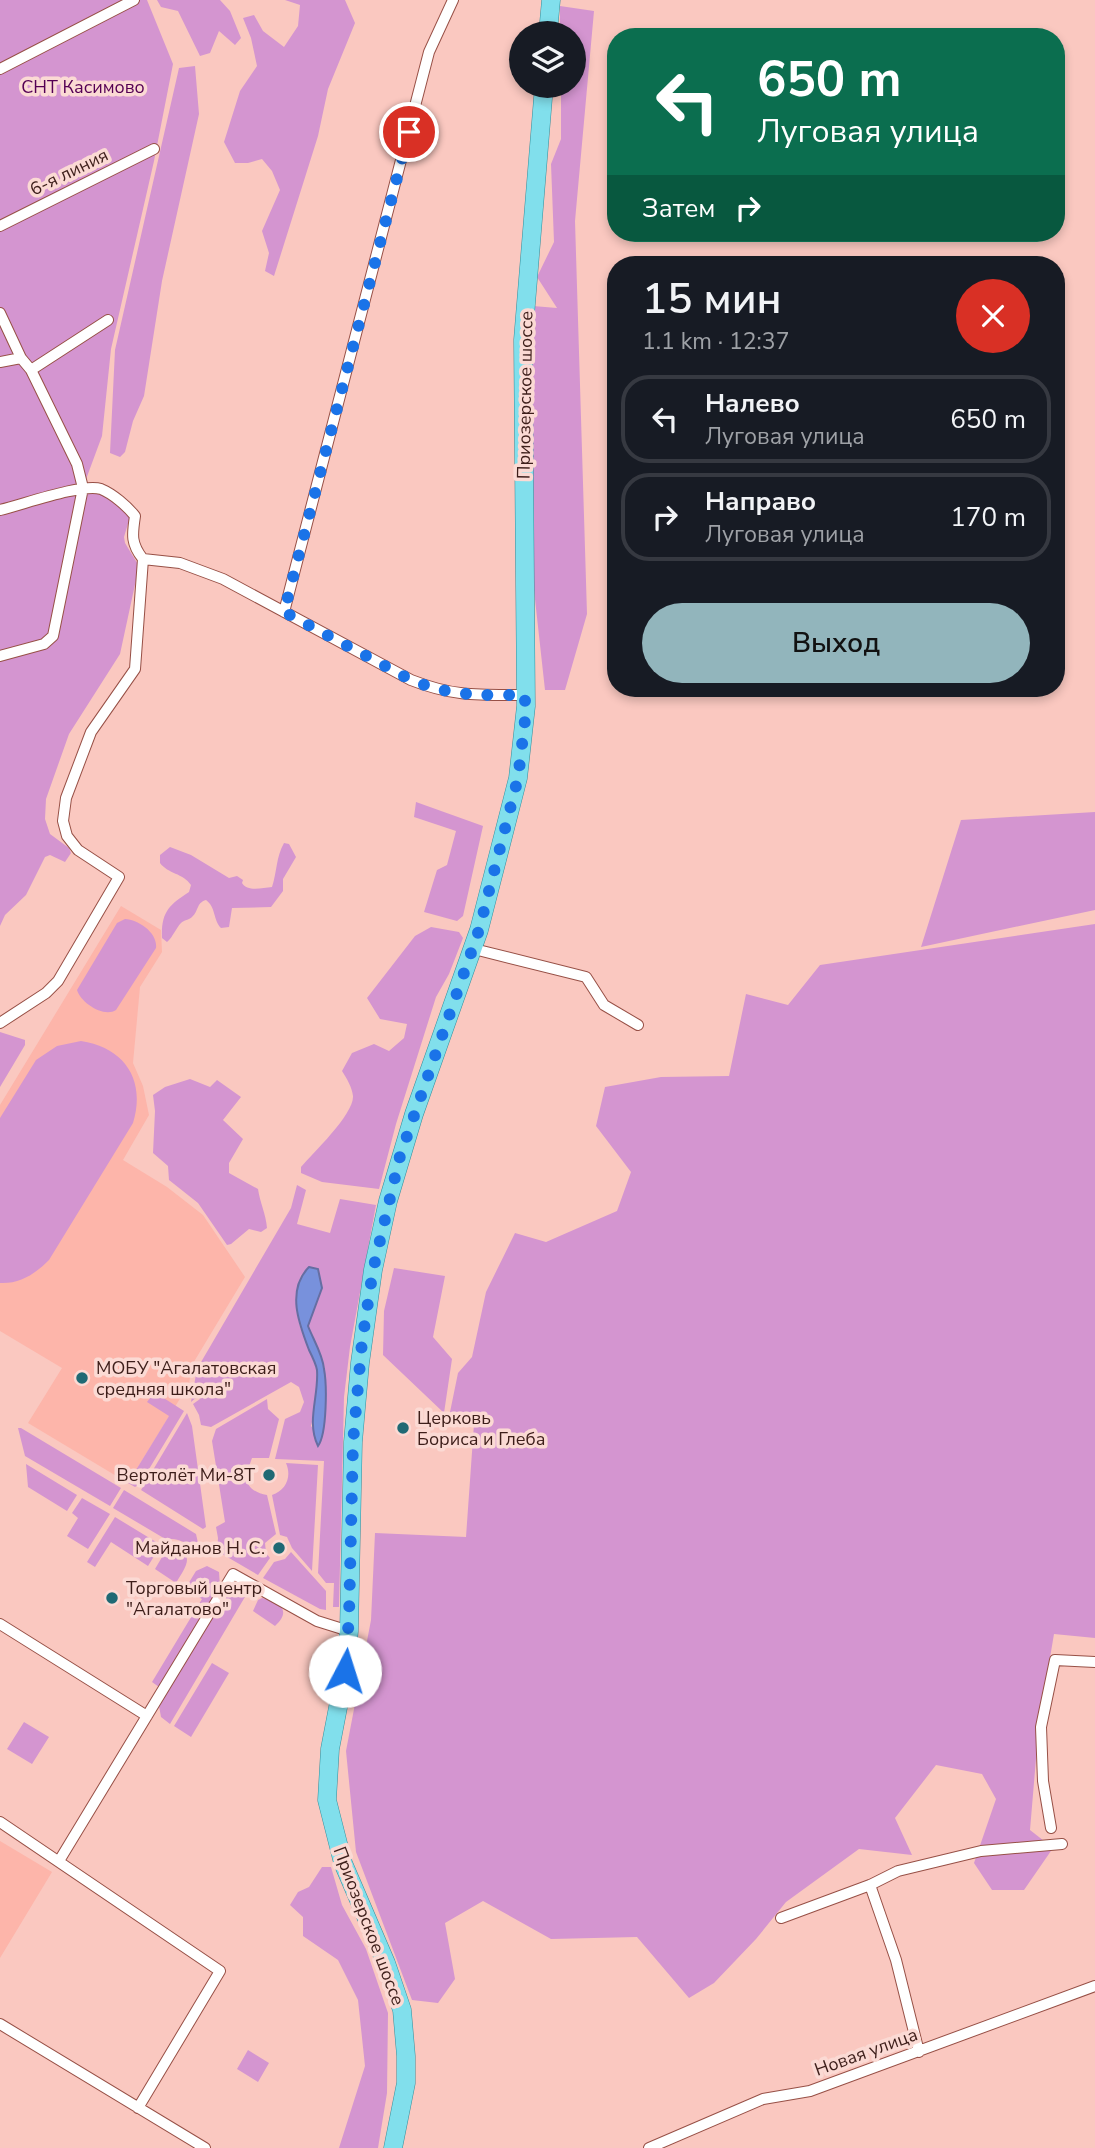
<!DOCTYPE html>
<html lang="ru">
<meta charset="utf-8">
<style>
:root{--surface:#171b24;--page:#20242c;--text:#f1f3f6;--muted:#9ea1a6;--line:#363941;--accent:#92b5bc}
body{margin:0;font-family:"Nunito Sans",sans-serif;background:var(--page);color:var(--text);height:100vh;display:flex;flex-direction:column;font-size:26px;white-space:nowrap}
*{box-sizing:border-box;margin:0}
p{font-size:23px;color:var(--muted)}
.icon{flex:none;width:38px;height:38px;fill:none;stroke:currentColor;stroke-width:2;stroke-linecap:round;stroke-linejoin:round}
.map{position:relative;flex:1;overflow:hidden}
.drawer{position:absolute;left:607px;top:256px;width:458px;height:441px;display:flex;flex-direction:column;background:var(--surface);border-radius:28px;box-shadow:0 4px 10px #0003}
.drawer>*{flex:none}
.guide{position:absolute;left:607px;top:28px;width:458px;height:214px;border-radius:28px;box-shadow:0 4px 10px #0003;background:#0b6e4f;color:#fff;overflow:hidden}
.tools{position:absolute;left:509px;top:21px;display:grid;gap:14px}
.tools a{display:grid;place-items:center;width:77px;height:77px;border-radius:50%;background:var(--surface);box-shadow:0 4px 10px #0003;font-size:35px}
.pin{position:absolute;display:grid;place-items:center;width:60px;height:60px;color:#fff;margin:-30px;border:4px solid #fff;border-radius:50%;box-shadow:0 2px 7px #0007}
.me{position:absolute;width:77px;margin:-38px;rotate:5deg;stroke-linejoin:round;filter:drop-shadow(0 0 5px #0008)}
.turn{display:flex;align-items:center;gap:24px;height:147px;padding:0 35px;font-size:32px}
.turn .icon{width:91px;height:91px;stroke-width:2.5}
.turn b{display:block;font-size:49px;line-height:60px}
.then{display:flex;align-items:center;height:66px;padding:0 35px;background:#0003;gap:14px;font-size:26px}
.round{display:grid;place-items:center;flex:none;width:74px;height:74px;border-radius:37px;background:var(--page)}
.summary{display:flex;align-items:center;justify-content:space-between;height:119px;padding:0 35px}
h1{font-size:42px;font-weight:600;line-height:52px}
.cta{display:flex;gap:14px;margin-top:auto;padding:14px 35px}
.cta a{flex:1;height:80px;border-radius:42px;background:var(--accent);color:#111;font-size:28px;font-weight:600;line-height:80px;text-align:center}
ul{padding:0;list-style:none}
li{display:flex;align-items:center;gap:21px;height:88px;margin:0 14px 10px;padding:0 21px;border:4px solid var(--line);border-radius:28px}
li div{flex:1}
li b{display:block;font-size:26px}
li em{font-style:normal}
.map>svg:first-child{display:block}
</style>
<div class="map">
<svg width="1095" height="2148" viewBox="0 0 1095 2148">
<rect width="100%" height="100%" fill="#fac8c0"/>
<path fill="#fdb5aa" d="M 121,906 L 161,930 L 162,952 L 140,987 L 133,1063 L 143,1086 L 149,1115 L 123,1160 L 167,1187 L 203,1215 L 245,1277 L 192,1365 L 189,1384 L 128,1483 L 28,1423 L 62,1368 L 0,1331 L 0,1105 Z
M 0,1841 L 52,1872 L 0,1958 Z"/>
<path fill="#d495d0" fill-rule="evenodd" d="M 0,0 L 147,0 L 173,64 L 154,161 L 111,349 L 102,436 L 85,482 L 125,509 L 130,517 L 124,537 L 125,543 L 139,566 L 120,654 L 69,734 L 46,799 L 45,819 L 50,834 L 69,848 L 71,853 L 65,862 L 50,855 L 45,857 L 26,895 L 5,915 L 0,926 Z
M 157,0 L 220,0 L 230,11 L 241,38 L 235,45 L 219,31 L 210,53 L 200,56 L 178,11 L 161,7 Z
M 285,0 L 345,0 L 355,23 L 328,89 L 318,136 L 274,276 L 265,271 L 269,253 L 262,231 L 280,190 L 272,171 L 262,159 L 248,163 L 235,163 L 224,142 L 240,91 L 257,66 L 251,38 L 243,18 L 254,15 L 263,31 L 284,47 L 298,26 L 300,5 Z
M 560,6 L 594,11 L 575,221 L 587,614 L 565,690 L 545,690 L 531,563 L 533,306 L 557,308 L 537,277 L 554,242 L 551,164 L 561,139 L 561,86 L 574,86 L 574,33 L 560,33 Z
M 195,66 L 199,114 L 162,281 L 144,396 L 133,421 L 125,452 L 120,457 L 110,453 L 115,350 L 179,68 Z
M 416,802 L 483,826 L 463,916 L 457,921 L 424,912 L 437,870 L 447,865 L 456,831 L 414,817 Z
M 1095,812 L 1095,910 L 921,947 L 961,820 Z
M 284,843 L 289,844 L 296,857 L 283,879 L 283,891 L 271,907 L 232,908 L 229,927 L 221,928 C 213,920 216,907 206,900 C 196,903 199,911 192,917 C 189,920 184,920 181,923 C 176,928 173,937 167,942 L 162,938 C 161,912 169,905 189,892 L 191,885 C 183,873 168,874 160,863 L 160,855 L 170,847 L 191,855 L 229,878 L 237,876 L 243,880 L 242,883 C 247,892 262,888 272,887 C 277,872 276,857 284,843 Z
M 125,919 C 139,920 158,933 156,948 L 116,1010 C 104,1018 81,1003 77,990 L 117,923 Z
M 1095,924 L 1095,1638 L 1054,1634 L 1039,1723 L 1030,1830 L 1053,1848 L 1024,1890 L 992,1890 L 974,1863 L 996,1799 L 982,1774 L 936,1765 L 895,1818 L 912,1855 L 859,1849 L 786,1902 L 756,1939 L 714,1983 L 689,1998 L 637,1937 L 551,1939 L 483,1901 L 445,1923 L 455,1979 L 438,2003 L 412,2000 L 356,1852 L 346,1751 L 371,1620 L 375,1533 L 466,1537 L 474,1424 L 449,1417 L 458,1373 L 472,1357 L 486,1292 L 515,1233 L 546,1242 L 617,1211 L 631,1172 L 596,1126 L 605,1087 L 661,1077 L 729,1076 L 746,994 L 788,1005 L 820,965 Z
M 431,927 L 459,932 L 463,938 L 449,974 L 436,997 L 396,1124 L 379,1189 L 322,1182 L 301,1173 L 301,1167 C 313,1153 354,1114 353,1096 C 352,1087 347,1079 342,1071 L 352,1053 L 374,1044 L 389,1051 L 404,1038 L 407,1024 L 380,1019 L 367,998 L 415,936 Z
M 0,1032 L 25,1040 L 25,1045 L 0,1087 Z
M 81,1041 C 125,1048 146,1080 133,1123 L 49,1260 C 35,1274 20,1284 0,1283 L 0,1118 L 36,1060 L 57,1046 Z
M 190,1079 L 210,1087 L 217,1080 L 241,1097 L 223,1120 L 243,1139 L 229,1163 L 229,1173 L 258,1189 C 260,1203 266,1214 267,1228 L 261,1232 L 249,1229 L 231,1244 L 227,1245 L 198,1203 L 169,1180 L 168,1166 L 153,1153 L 155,1111 L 153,1095 L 165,1087 Z
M 297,1185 L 306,1190 L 297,1224 L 330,1233 L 340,1199 L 376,1205 L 350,1347 L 344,1397 L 339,1607 L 333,1607 L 334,1583 L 326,1583 L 318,1573 L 324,1461 L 275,1459 L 285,1419 L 300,1412 L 304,1402 L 299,1387 L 291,1382 L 211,1427 L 201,1425 L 199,1415 L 193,1404 L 200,1399 L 198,1396 L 191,1402 L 197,1369 L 291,1208 ZM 301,1274 L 310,1321 L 308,1326 L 324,1367 L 322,1439 L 311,1426 L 315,1409 L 317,1370 L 300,1327 L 296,1308 Z
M 394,1268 L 445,1276 L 433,1337 L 452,1359 L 444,1413 L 383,1355 L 384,1311 Z
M 153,1394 L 159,1395 L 184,1411 L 140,1484 L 135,1487 L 128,1483 L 169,1416 L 147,1402 Z
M 267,1399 L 268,1409 L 279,1419 L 269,1458 L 252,1458 L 246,1475 C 246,1487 255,1493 267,1495 L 276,1534 L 265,1543 L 266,1553 L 270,1558 L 258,1575 L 217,1551 L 218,1538 L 216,1527 L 225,1522 L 212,1441 L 216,1429 Z
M 187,1413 L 192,1426 L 206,1527 L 203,1529 L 141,1490 Z
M 18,1428 L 21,1428 L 121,1488 L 110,1506 L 25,1456 Z
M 286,1463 L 318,1465 L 312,1571 L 292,1548 L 287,1537 L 280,1535 L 272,1495 C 286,1490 292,1477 286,1463 Z
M 26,1464 L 77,1495 L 67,1511 L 28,1487 Z
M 124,1490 L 196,1534 L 198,1543 C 186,1547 178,1536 167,1540 L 113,1508 Z
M 82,1498 L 110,1514 L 88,1549 L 67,1536 L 78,1518 L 72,1513 Z
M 115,1517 L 161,1545 L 148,1566 L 111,1542 L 95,1567 L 87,1562 Z
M 170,1549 C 198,1552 185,1568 176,1583 L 155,1569 L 165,1552 Z
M 291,1552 L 326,1591 L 326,1610 L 320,1609 L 263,1578 L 274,1562 L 285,1559 Z
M 207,1566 L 219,1572 L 220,1587 L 159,1687 L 152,1682 L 202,1599 L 185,1589 L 196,1571 Z
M 236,1585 L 249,1590 L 170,1724 L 161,1717 L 159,1706 L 231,1587 Z
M 262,1598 C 280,1601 292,1611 275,1626 L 253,1611 L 258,1600 Z
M 212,1663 L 229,1673 L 191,1737 L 174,1726 Z
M 24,1722 L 49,1737 L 32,1764 L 7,1749 Z
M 322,1867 L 331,1867 L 342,1905 L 366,1949 L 388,2013 L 387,2093 L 378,2148 L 339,2148 L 365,2066 L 358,2000 L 338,1960 L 303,1936 L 303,1917 L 290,1905 L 298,1892 L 309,1887 Z
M 248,2050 L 269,2063 L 258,2082 L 237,2069 Z"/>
<path fill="#7891dc" stroke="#666ea2" stroke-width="2" d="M 309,1267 L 318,1269 L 322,1288 L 308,1326 C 313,1339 323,1355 324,1369 C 327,1385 327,1434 318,1446 C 306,1422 319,1396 317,1370 C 316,1364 312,1356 309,1350 C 299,1324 286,1290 309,1267 Z"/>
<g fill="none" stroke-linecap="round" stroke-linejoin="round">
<defs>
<path id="minor" d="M 0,69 L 134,0
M 0,226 L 154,149
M 0,313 L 21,358 L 31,370 L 77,464 L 83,488 L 53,636 L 44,644 L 0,656
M 0,362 L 21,358
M 31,370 L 108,320
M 0,510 C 22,505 82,483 101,489 C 113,494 127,506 135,516 C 132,535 131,544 143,559
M 143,559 L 180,563 L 223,579 L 411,680 C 454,697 480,695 525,695
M 284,612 L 429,52 L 453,0
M 474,949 L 586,977 L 604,1005 L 638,1025
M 0,1023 L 46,993 L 58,981 L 119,877 L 78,850 L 67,836 L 63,821 L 66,798 L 91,732 L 135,669 L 143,559
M 0,1624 L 147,1716
M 0,1822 L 220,1971 L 138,2108
M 1051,1828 L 1043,1781 L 1041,1727 L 1055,1660 L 1095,1662
M 59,1861 L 233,1574 L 317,1621 L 349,1631
M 870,1885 L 896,1960 L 919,2052
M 781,1918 L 870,1885 L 898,1871 L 981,1851 L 1062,1844
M 0,2024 L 205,2148
M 649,2148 L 763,2099 L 810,2091 L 1095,1986"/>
<path id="primary" d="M 548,33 L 551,0
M 393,2148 L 406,2083 L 406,2056 L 402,2010 L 386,1963 L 343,1863 L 327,1800 L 330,1749 L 345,1671 L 349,1631 L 353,1442 L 360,1363 L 373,1270 L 388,1201 L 414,1114 L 479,930 L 518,778 L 526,706 L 523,340 L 544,86"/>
</defs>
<use href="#minor" stroke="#975046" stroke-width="12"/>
<use href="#primary" stroke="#338e9a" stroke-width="19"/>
<use href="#minor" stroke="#fff" stroke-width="10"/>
<use href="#primary" stroke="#81dfec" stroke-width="18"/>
</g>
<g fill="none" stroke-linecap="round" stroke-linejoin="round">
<path stroke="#1a73e8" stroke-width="12" stroke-dasharray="0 21.6" d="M 345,1671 L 349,1617 L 353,1442 L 362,1342 L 373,1270 L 400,1156 L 479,930 L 518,778 L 525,720 L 525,695 C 480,695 454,697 411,680 L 284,612 L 409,132"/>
</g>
<g fill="#1f6974" stroke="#fbdad4" stroke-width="2.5">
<circle cx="82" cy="1378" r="7"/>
<circle cx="403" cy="1428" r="7"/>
<circle cx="269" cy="1475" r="7"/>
<circle cx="279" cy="1548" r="7"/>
<circle cx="112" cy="1598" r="7"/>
</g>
<g text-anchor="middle" stroke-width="7" stroke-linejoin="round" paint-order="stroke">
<g font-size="18" fill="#550054" stroke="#fbdad4">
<text x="83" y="93">СНТ Касимово</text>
</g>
<g font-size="18" fill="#3d1e1a" stroke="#fbdad4">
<text transform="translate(69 172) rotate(-26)" y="6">6-я линия</text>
<text transform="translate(525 395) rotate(-89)" y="6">Приозерское шоссе</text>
<text transform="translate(369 1926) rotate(69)" y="6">Приозерское шоссе</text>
<text transform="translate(866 2052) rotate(-20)" y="6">Новая улица</text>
</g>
<g font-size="18" fill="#3d1e1a" stroke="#fbdad4" text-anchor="start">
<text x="96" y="1374">МОБУ "Агалатовская<tspan x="96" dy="21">средняя школа"</tspan></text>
<text x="417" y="1424">Церковь<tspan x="417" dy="21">Бориса и Глеба</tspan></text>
<text x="255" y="1481" text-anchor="end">Вертолёт Ми-8Т</text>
<text x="265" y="1554" text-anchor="end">Майданов Н. С.</text>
<text x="126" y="1594">Торговый центр<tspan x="126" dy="21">"Агалатово"</tspan></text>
</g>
</g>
</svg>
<div class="tools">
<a><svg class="icon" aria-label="layers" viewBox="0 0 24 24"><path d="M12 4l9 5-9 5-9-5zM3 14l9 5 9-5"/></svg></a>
</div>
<div class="pin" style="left:409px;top:132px;background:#d93025"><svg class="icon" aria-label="arrive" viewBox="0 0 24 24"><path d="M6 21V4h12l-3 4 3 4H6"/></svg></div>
<svg class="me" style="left:345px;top:1671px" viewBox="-20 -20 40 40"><circle r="19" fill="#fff"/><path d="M0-13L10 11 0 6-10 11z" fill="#1a73e8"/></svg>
<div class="guide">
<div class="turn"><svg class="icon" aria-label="left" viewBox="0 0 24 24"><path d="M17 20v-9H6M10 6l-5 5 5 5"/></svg><div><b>650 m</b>Луговая улица</div></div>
<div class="then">Затем<svg class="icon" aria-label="right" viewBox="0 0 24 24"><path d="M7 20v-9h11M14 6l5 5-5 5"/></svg></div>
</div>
<section class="drawer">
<div class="summary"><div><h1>15 мин</h1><p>1.1 km · 12:37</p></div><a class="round" style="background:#d93025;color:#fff"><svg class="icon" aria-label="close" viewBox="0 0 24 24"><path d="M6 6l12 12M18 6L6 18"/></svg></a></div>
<ul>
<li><svg class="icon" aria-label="left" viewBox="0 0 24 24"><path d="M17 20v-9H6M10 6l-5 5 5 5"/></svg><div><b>Налево</b><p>Луговая улица</p></div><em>650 m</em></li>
<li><svg class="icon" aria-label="right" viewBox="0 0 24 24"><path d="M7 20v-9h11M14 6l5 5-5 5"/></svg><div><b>Направо</b><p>Луговая улица</p></div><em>170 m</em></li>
</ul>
<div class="cta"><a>Выход</a></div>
</section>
</div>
